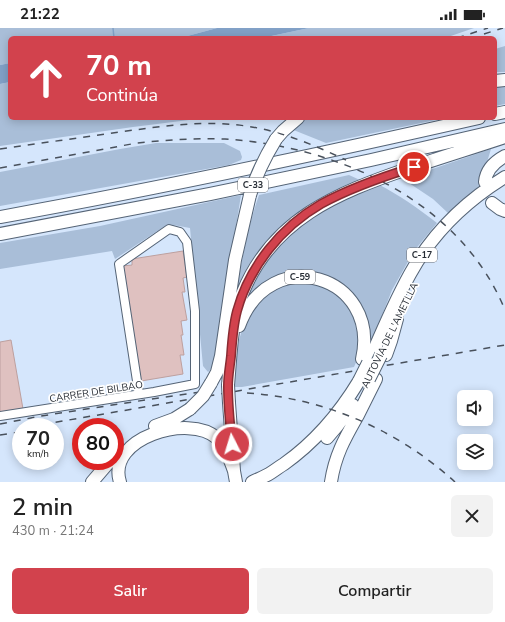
<!DOCTYPE html>
<html lang="es">
<meta charset="utf-8">
<style>
:root{--surface:#fff;--page:#f2f2f2;--text:#222;--muted:#767676;--accent:#d2424d}
body{margin:0;font-family:"Nunito Sans",sans-serif;background:var(--page);color:var(--text);height:100vh;display:flex;flex-direction:column;font-size:15px;white-space:nowrap}
*{box-sizing:border-box;margin:0}
p{font-size:13px;color:var(--muted)}
.icon{flex:none;width:22px;height:22px;fill:none;stroke:currentColor;stroke-width:2;stroke-linecap:round;stroke-linejoin:round}
.map{position:relative;height:454px;overflow:hidden}
.side{display:flex;flex-direction:column;background:var(--surface);flex:1}
.side>*{flex:none}
.banner{position:absolute;left:8px;top:8px;width:489px;height:84px;border-radius:6px;box-shadow:0 2px 10px #0003;background:#d2424d;color:#fff;overflow:hidden}
.buttons{position:absolute;left:457px;top:362px;display:grid;gap:8px}
.buttons a{display:grid;place-items:center;width:36px;height:36px;border-radius:6px;background:var(--surface);box-shadow:0 2px 10px #0003;font-size:20px}
.speed{position:absolute;left:12px;top:390px;display:flex;gap:8px;font-size:20px;font-weight:700;text-align:center}
.speed>*{display:grid;place-content:center;width:52px;height:52px;border-radius:50%;background:var(--surface);box-shadow:0 2px 10px #0003;line-height:1}
.speed small{font-size:10px;font-weight:400}
.speed .limit{border:6px solid #d22;background:#fff;color:#111}
.pin{position:absolute;display:grid;place-items:center;width:34px;height:34px;color:#fff;margin:-17px;border:2px solid #fff;border-radius:50%;box-shadow:0 1px 4px #0007}
.me{position:absolute;width:44px;margin:-22px;rotate:355deg;stroke-linejoin:round;filter:drop-shadow(0 0 3px #0008)}
.turn{display:flex;align-items:center;gap:14px;height:84px;padding:0 12px;font-size:18px}
.turn .icon{width:52px;height:52px;stroke-width:2.5}
.turn b{display:block;font-size:28px;line-height:34px}
.round{display:grid;place-items:center;flex:none;width:42px;height:42px;border-radius:6px;background:var(--page)}
.summary{display:flex;align-items:center;justify-content:space-between;height:68px;padding:0 12px}
h1{font-size:24px;font-weight:600;line-height:30px}
.action{display:flex;gap:8px;margin-top:auto;padding:8px 12px}
.action a{flex:1;height:46px;border-radius:6px;background:var(--accent);color:#fff;font-size:16px;font-weight:600;line-height:46px;text-align:center}
.action a+a{background:var(--page);color:var(--text)}
.status{display:flex;justify-content:space-between;align-items:center;height:28px;padding:0 20px;background:var(--surface);direction:ltr}
.status svg{height:11px;fill:currentColor}
.map>svg:first-child{display:block}
</style>
<div class="status"><b>21:22</b><svg viewBox="0 0 49 12"><path d="M0 12V9h3v3zM5 12V6h3v6zM10 12V3h3v9zM15 12V0h3v12zM26 1h20v11H26zM47 4h2v5h-2z"/></svg></div>
<div class="map">
<svg width="505" height="454" viewBox="0 0 505 454">
<rect width="100%" height="100%" fill="#d5e6fc"/>
<path fill="#a9bed8" d="M 0,0 L 217,0 L 180,10 L 10,10 L 10,35 L 0,37 Z
M 309,0 L 474,0 L 445,10 L 262,10 Z
M 505,18 L 505,44 L 495,44 L 495,21 Z
M 10,54 L 10,90 L 205,90 L 133,99 L 0,118 L 0,56 Z
M 505,56 L 505,76 L 495,78 L 495,57 Z
M 307,90 L 445,90 L 326,115 L 291,101 Z
M 156,115 L 224,115 L 240,123 L 242,129 L 241,132 L 229,137 L 0,178 L 0,144 L 120,121 Z
M 491,121 L 480,157 L 448,185 L 433,171 L 403,151 Z
M 349,147 L 360,152 L 291,191 L 234,280 C 240,242 246,204 259,167 Z
M 378,156 C 399,167 418,180 437,195 L 414,223 L 392,262 L 370,318 C 370,307 366,288 361,279 C 348,256 322,239 295,243 C 290,244 285,246 280,248 C 272,251 262,255 256,261 C 250,266 246,275 242,281 L 253,253 L 268,229 L 298,199 L 323,182 Z
M 241,167 L 214,338 L 208,344 L 203,338 L 190,200 L 168,196 L 115,231 L 112,223 L 0,241 L 0,215 L 100,198 Z
M 309,254 L 331,261 L 347,275 L 357,295 L 358,330 L 354,339 L 242,359 L 233,359 L 235,334 L 239,312 L 243,299 L 254,277 L 282,257 Z"/>
<path fill="#82a1c7" d="M 217,0 L 309,0 L 262,10 L 180,10 Z
M 10,35 L 10,54 L 0,56 L 0,37 Z"/>
<g fill="none" stroke-linecap="round" stroke-linejoin="round">
<path stroke="#82a1c7" stroke-width="1.5" d="M 113,0 L 114,10"/>
</g>
<path fill="#dfc1c0" stroke="#bda09f" d="M 183,223 L 187,249 L 183,250 L 185,264 L 182,264 L 187,292 L 181,293 L 183,307 L 181,307 L 184,327 L 180,327 L 183,346 L 141,353 L 122,238 L 132,237 L 132,231 Z
M 11,312 L 23,381 L 0,385 L 0,314 Z"/>
<g fill="none" stroke-linecap="round" stroke-linejoin="round">
<defs>
<path id="minor" d="M 0,388 L 154,364 L 195,356 L 195,283 L 187,214 L 180,204 L 169,201 L 119,236 L 139,366"/>
<path id="highway" d="M 495,53 L 505,52
M 495,86 L 505,84
M 276,111 L 283,103 L 298,90
M 485,154 C 486,142 494,134 505,128
M 492,175 L 500,181 L 505,183
M 0,189 C 161,160 320,126 479,90
M 0,206 L 210,166 L 371,132 L 505,101
M 239,298 C 270,213 381,248 362,331
M 386,327 L 391,313 L 397,291
M 371,329 C 383,301 395,273 410,246 C 432,206 466,173 505,149
M 211,355 L 217,344 L 221,328 L 235,232 L 250,167
M 228,357 C 231,326 231,293 243,264 C 273,191 337,165 407,141 C 439,130 472,120 505,109
M 229,375 L 234,443 L 236,454
M 155,398 L 174,391 L 190,381
M 327,410 L 338,397 L 353,377
M 92,454 L 110,433
M 120,454 C 106,410 189,385 217,410 C 226,418 230,432 234,443
M 252,454 C 258,451 264,449 269,446 C 274,443 279,439 284,436 C 315,414 339,386 359,353
M 331,454 C 335,427 345,410 358,387 C 364,375 370,363 376,351"/>
</defs>
<use href="#minor" stroke="#556476" stroke-width="10"/>
<use href="#highway" stroke="#556476" stroke-width="14"/>
<use href="#minor" stroke="#fff" stroke-width="8"/>
<use href="#highway" stroke="#fff" stroke-width="12"/>
<path stroke="#49515c" stroke-width="1.5" stroke-dasharray="7 7" stroke-linecap="butt" d="M 484,6 L 503,0
M 457,10 L 488,0
M 0,121 C 40,115 80,110 120,104 C 163,98 203,92 246,98 C 281,103 314,117 346,132
M 0,140 L 137,115 C 166,112 195,110 225,111 C 337,118 460,172 505,282
M 247,365 C 324,370 398,402 455,454
M 0,396 L 41,388 L 165,369 L 201,364
M 28,399 L 505,317
M 0,407 L 21,404"/>
<defs>
<path id="highway-bridge" d="M 250,167 C 256,147 265,129 276,111
M 369,351 L 381,327
M 359,353 L 368,335
M 228,357 L 229,375
M 190,381 L 203,368 L 211,355"/>
</defs>
<use href="#highway-bridge" stroke="#556476" stroke-width="14" stroke-linecap="butt"/>
<use href="#highway-bridge" stroke="#fff" stroke-width="12"/>
</g>
<g fill="none" stroke-linecap="round" stroke-linejoin="round">
<defs>
<path id="route" d="M 232,416 C 230,397 228,377 228,358 C 228,348 230,338 231,328 C 232,313 233,298 237,283 C 249,239 281,199 321,176 C 350,160 382,149 414,139"/>
</defs>
<use href="#route" stroke="#882b32" stroke-width="10"/>
<use href="#route" stroke="#d2424d" stroke-width="7"/>
</g>
<g text-anchor="middle" stroke-width="3.5" stroke-linejoin="round" paint-order="stroke">
<g fill="#fff" stroke="#686c72" stroke-width="1">
<rect x="238" y="150" width="30" height="14" rx="3"/>
<rect x="407" y="220" width="30" height="14" rx="3"/>
<rect x="285" y="242" width="30" height="14" rx="3"/>
</g>
<g font-size="9" font-weight="bold" fill="#272d35">
<text x="253" y="160">C-33</text>
<text x="422" y="230">C-17</text>
<text x="300" y="252">C-59</text>
</g>
<g font-size="10" fill="#272d35" stroke="#fff">
<text transform="translate(389 307) rotate(-64)" y="4">AUTOVIA DE L'AMETLLA</text>
<text transform="translate(96 363) rotate(-9)" y="4">CARRER DE BILBAO</text>
</g>
</g>
</svg>
<div class="buttons">
<a><svg class="icon" aria-label="sound" viewBox="0 0 24 24"><path d="M4 9h4l5-4v14l-5-4H4zM17 9q2 3 0 6"/></svg></a>
<a><svg class="icon" aria-label="layers" viewBox="0 0 24 24"><path d="M12 4l9 5-9 5-9-5zM3 14l9 5 9-5"/></svg></a>
</div>
<div class="speed"><div>70<small>km/h</small></div><div class="limit">80</div></div>
<div class="pin" style="left:414px;top:139px;background:#d93025"><svg class="icon" aria-label="arrive" viewBox="0 0 24 24"><path d="M6 21V4h12l-3 4 3 4H6"/></svg></div>
<svg class="me" style="left:232px;top:416px" viewBox="-20 -20 40 40"><circle r="17" fill="#d2424d" stroke="#fff" stroke-width="3"/><path d="M0-11L8 9 0 5-8 9z" fill="#fff"/></svg>
<div class="banner">
<div class="turn"><svg class="icon" aria-label="ahead" viewBox="0 0 24 24"><path d="M12 20V5M6 11l6-6 6 6"/></svg><div><b>70 m</b>Continúa</div></div>
</div>
</div>
<section class="side">
<div class="summary"><div><h1>2 min</h1><p>430 m · 21:24</p></div><a class="round"><svg class="icon" aria-label="close" viewBox="0 0 24 24"><path d="M6 6l12 12M18 6L6 18"/></svg></a></div>
<div class="action"><a>Salir</a><a>Compartir</a></div>
</section>
